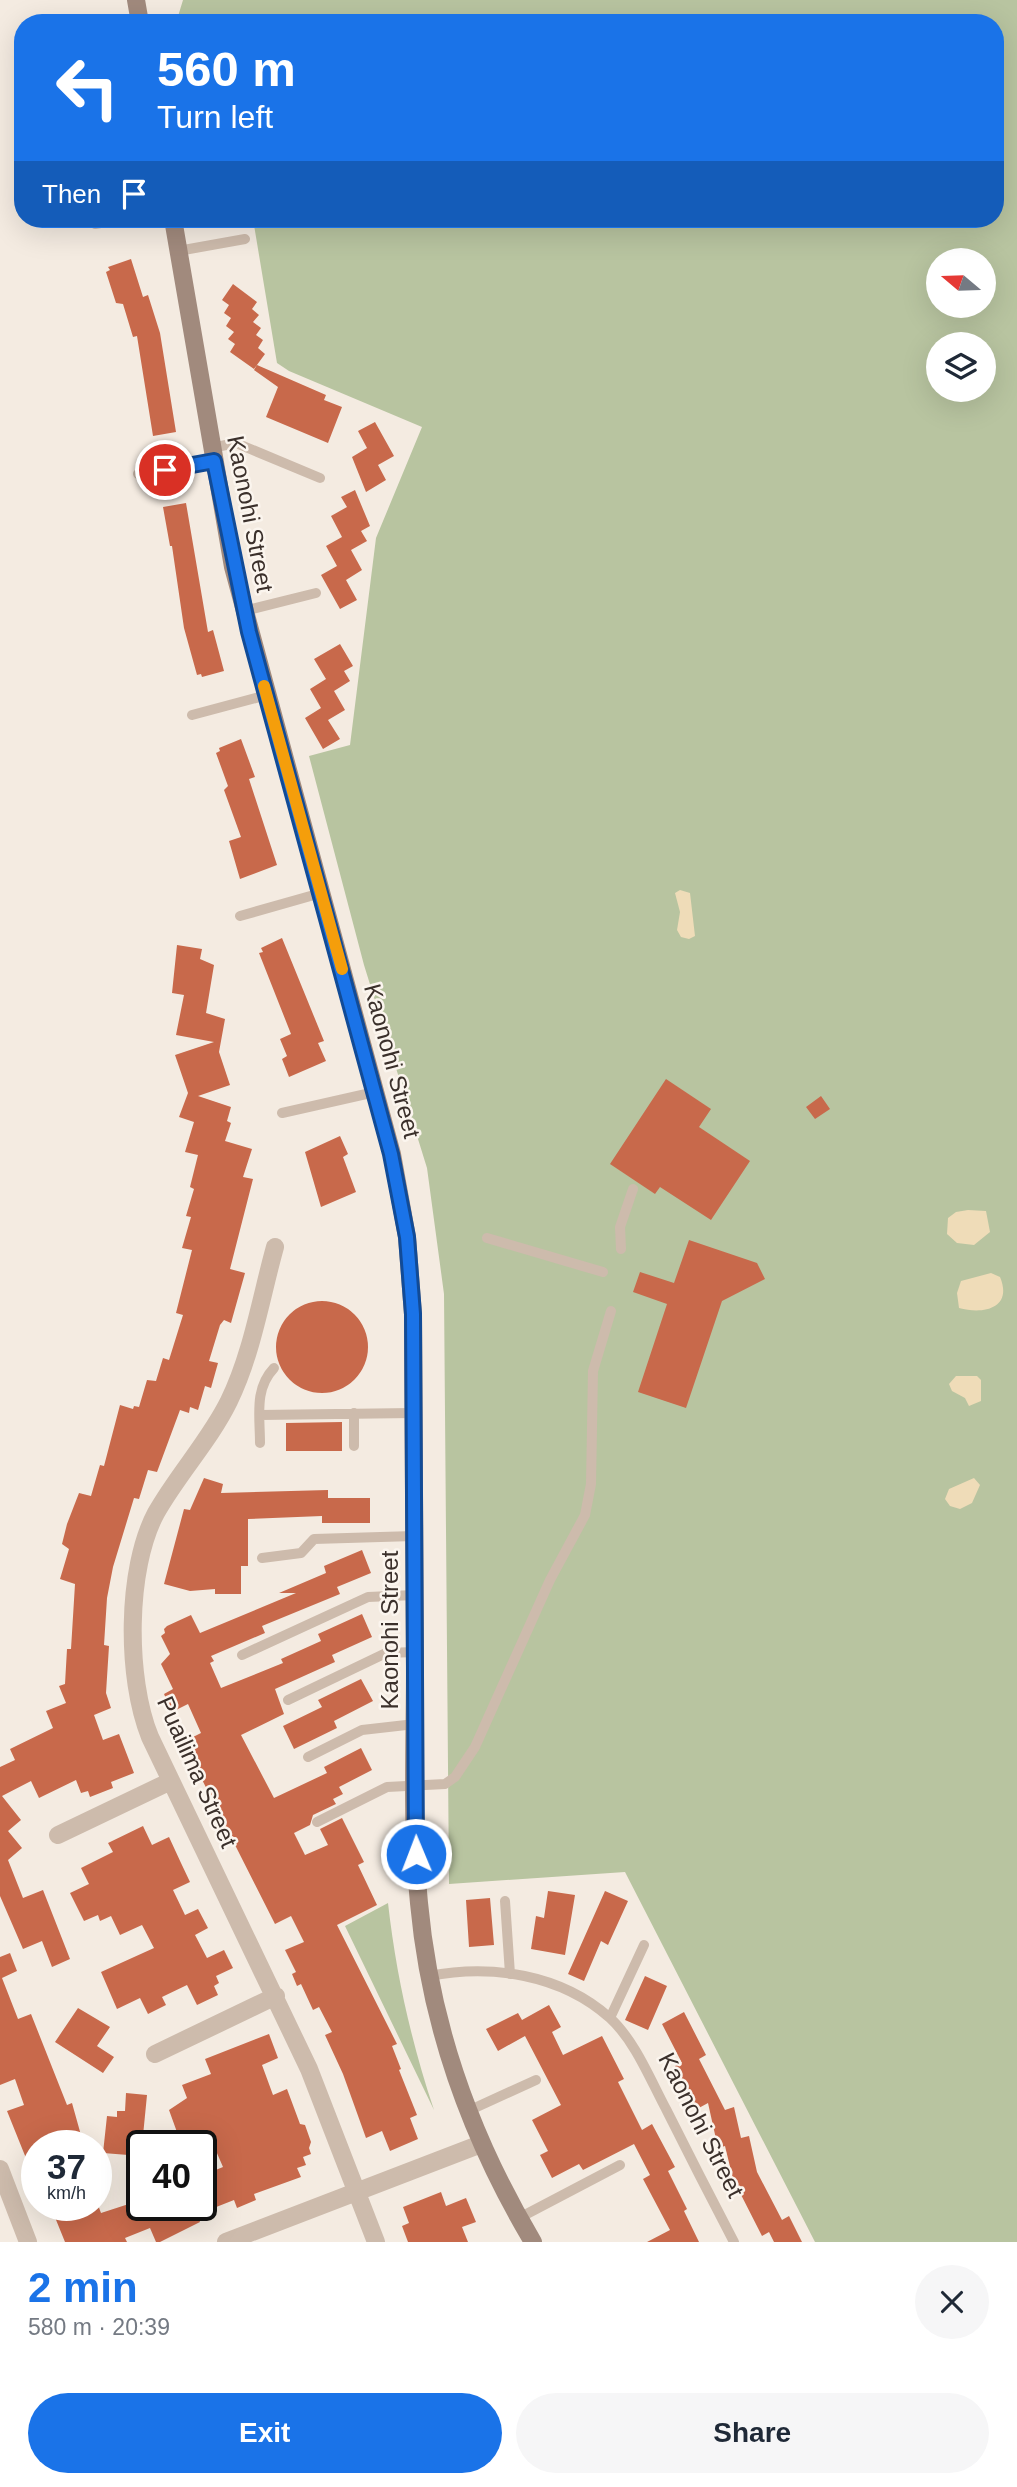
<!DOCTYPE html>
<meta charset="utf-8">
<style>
:root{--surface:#fff;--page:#f6f6f7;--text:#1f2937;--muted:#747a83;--accent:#1a73e8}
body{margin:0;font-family:Arial,sans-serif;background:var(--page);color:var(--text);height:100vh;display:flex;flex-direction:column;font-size:26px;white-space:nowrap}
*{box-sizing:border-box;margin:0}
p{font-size:23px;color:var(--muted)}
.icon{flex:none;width:38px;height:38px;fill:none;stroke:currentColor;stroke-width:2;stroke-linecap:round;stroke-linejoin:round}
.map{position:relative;height:2242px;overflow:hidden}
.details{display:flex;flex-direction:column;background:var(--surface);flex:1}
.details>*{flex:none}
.top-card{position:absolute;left:14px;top:14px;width:990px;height:214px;border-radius:28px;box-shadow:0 7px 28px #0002;background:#1a73e8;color:#fff;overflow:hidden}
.needle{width:46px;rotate:289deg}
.controls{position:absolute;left:926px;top:248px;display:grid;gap:14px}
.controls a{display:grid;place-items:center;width:70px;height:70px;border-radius:50%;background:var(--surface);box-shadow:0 7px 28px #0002;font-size:35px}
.speed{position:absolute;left:21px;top:2130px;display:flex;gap:14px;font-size:35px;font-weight:700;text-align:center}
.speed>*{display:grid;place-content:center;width:91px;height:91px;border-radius:50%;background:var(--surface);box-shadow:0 7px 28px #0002;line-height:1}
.speed small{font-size:18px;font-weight:400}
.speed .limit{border:4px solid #111;border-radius:10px;background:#fff;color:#111}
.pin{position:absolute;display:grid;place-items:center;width:60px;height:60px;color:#fff;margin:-30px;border:4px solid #fff;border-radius:50%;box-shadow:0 2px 7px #0007}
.me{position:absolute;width:77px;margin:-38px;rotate:359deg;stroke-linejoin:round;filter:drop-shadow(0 0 5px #0008)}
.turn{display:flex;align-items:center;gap:24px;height:147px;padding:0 28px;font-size:32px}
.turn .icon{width:91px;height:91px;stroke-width:2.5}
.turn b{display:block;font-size:49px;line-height:60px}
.then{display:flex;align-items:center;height:66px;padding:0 28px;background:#0003;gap:14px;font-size:26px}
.round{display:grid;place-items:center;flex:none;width:74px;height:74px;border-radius:37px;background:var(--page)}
.headline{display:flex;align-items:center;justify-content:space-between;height:119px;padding:0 28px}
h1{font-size:42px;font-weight:700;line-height:52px;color:var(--accent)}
.primary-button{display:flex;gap:14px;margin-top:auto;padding:14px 28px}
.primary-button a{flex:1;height:80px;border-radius:42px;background:var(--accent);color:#fff;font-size:28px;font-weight:700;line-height:80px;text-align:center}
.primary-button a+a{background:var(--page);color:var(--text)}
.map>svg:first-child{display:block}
</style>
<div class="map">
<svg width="1017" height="2242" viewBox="0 0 1017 2242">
<rect width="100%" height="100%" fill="#f4ebe1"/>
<path fill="#b8c4a0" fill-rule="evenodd" d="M 183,0 L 1017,0 L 1017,2242 L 815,2242 L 625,1872 L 449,1884 L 444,1294 L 427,1168 L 364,965 L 309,756 L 350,745 L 376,538 L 422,427 L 289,371 L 277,363 L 253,219 L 996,219 L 996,23 L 176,23 ZM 938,261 L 984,261 L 984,306 L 938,306 ZM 938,345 L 984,345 L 984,390 L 938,390 Z
M 388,1903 C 396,1974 411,2041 434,2110 L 345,1926 Z"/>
<path fill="#efdcb8" d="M 680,890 L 690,893 L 695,936 L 689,939 L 681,937 L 677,930 L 680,912 L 675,893 Z
M 968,1210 L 986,1211 L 990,1232 L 974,1245 L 957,1243 L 947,1234 L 948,1218 L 956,1212 Z
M 991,1273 L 1000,1277 C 1013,1308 984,1315 959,1308 L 957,1293 L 961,1281 Z
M 956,1376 L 977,1376 L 981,1380 L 981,1401 L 969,1406 L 965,1398 L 952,1391 L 949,1384 Z
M 974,1478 L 980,1485 L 972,1503 L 960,1509 L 950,1506 L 945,1499 L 949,1489 Z"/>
<path fill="#c8694b" d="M 131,259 L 143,297 L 148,295 L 160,333 L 176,432 L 153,436 L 137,336 L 133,337 L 123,304 L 116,303 L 106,272 L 110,270 L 108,267 Z
M 233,284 L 257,302 L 252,309 L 259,315 L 253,322 L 261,328 L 256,335 L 263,340 L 258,348 L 265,354 L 254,369 L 230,352 L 235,344 L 228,339 L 234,332 L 226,326 L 231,318 L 224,313 L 229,305 L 222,300 Z
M 257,365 L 326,395 L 324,400 L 342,407 L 328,443 L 266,417 L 278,387 L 254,370 Z
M 375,422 L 394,456 L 378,465 L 386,480 L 366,492 L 352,457 L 367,448 L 358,431 Z
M 355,490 L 370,526 L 361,531 L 367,541 L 351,550 L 362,570 L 346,580 L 357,600 L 340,609 L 321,575 L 337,566 L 326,546 L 342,537 L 331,516 L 347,507 L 341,497 Z
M 186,503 L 208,632 L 213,630 L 224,671 L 202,677 L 201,674 L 197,675 L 184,628 L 172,546 L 170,546 L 163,507 Z
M 340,644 L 353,666 L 344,671 L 350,681 L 334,691 L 345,710 L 328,720 L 340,739 L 323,749 L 305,718 L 321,708 L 310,689 L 326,679 L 314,659 Z
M 241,739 L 255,777 L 249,779 L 277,865 L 240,879 L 229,841 L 241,837 L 224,790 L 228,786 L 216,753 L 220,751 L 219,748 Z
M 282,938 L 324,1041 L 318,1043 L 326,1061 L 289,1077 L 282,1059 L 287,1056 L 280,1039 L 291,1034 L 259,953 L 263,952 L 261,948 Z
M 177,945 L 202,949 L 200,959 L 214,965 L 206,1013 L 225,1019 L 219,1052 L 230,1085 L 198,1096 L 231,1107 L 227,1121 L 231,1123 L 225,1141 L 252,1149 L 243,1177 L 253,1179 L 230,1269 L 245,1273 L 231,1323 L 224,1320 L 220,1325 L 209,1361 L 218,1363 L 211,1388 L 205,1386 L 198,1410 L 190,1407 L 189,1413 L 180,1410 L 157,1472 L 148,1470 L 139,1499 L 134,1498 L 113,1567 L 107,1598 L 104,1645 L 109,1646 L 106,1693 L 111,1708 L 94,1715 L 103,1740 L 119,1734 L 134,1773 L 111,1782 L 113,1788 L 90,1797 L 88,1791 L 81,1793 L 76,1780 L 39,1798 L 31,1781 L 2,1796 L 21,1820 L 8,1831 L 22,1848 L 8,1860 L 23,1898 L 43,1890 L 70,1959 L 52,1967 L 42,1941 L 23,1949 L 0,1896 L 0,1767 L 15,1760 L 10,1749 L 53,1728 L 46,1711 L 66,1703 L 59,1686 L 65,1684 L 67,1649 L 71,1649 L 75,1584 L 60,1579 L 69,1549 L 62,1544 L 67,1524 L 79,1493 L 91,1496 L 100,1465 L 104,1466 L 120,1405 L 133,1409 L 134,1406 L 139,1407 L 147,1380 L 156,1381 L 163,1358 L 169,1360 L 183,1315 L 176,1313 L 192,1250 L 182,1248 L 191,1217 L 186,1216 L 194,1189 L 190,1187 L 198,1155 L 185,1152 L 194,1122 L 179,1117 L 188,1093 L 175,1055 L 214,1042 L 176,1035 L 184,995 L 172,993 Z
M 666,1079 L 711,1109 L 699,1127 L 750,1161 L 711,1220 L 660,1187 L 655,1194 L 610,1164 Z
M 821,1096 L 830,1109 L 815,1119 L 806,1107 Z
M 340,1136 L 348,1154 L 343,1157 L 356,1192 L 321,1207 L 305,1152 Z
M 689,1240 L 757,1263 L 765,1279 L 722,1301 L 686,1408 L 638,1392 L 667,1304 L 633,1292 L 640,1272 L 674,1283 Z
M276 1347a46 46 0 1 1 92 0a46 46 0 1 1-92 0Z
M 342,1422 L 342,1451 L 286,1451 L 286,1423 Z
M 204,1478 L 223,1484 L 221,1493 L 328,1490 L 328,1498 L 370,1498 L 370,1523 L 322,1523 L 322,1516 L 248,1519 L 248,1566 L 241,1566 L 241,1594 L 215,1594 L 215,1589 L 190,1591 L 164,1584 L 184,1509 L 190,1510 Z
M 362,1550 L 371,1573 L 337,1587 L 340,1594 L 262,1626 L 265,1633 L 211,1656 L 214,1661 L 210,1663 L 221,1688 L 283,1663 L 281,1659 L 321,1641 L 318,1634 L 362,1614 L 372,1637 L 332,1655 L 335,1662 L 275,1689 L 284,1714 L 241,1735 L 274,1798 L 327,1773 L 324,1767 L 361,1748 L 372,1770 L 339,1787 L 343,1794 L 333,1799 L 336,1804 L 313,1815 L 310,1825 L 294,1833 L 305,1855 L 328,1845 L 320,1829 L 342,1818 L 364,1862 L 358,1865 L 377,1905 L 337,1925 L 397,2044 L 392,2046 L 401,2069 L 399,2070 L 417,2115 L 410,2118 L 418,2139 L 390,2151 L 382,2131 L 366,2138 L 343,2074 L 325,2035 L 332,2032 L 319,2007 L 313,2010 L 301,1984 L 297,1986 L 292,1974 L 296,1972 L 285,1950 L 304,1942 L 291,1916 L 275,1924 L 183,1742 L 201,1733 L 188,1704 L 172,1712 L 164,1694 L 173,1689 L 161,1664 L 170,1654 L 161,1636 L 165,1633 L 164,1629 L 167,1626 L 191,1615 L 200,1633 L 296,1593 L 279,1593 L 326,1573 L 324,1566 Z
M 361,1679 L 373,1701 L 334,1721 L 337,1728 L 294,1749 L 283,1726 L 322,1707 L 318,1700 Z
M 143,1826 L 152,1845 L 169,1837 L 181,1863 L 190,1882 L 173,1890 L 185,1915 L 198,1909 L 208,1928 L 195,1935 L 207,1958 L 224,1950 L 233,1968 L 216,1976 L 219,1983 L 214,1986 L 218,1995 L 197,2005 L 187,1985 L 162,1997 L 166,2005 L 148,2014 L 140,1998 L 117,2009 L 101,1972 L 154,1948 L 142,1925 L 120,1935 L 111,1916 L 100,1921 L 98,1915 L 84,1921 L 70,1893 L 89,1884 L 81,1868 L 113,1852 L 108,1843 Z
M 548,1891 L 575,1895 L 565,1955 L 531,1949 L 536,1916 L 544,1918 Z
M 605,1891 L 628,1901 L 608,1945 L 601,1941 L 584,1981 L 568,1974 Z
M 490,1898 L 494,1945 L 469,1947 L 466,1900 Z
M 10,1953 L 17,1971 L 2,1978 L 18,2019 L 31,2014 L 67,2105 L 72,2103 L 84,2146 L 37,2146 L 36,2183 L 7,2111 L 24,2105 L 15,2079 L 0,2085 L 0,1957 Z
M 645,1976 L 667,1986 L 648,2030 L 625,2020 Z
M 549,2005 L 561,2027 L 552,2032 L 563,2055 L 602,2036 L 624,2079 L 618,2082 L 642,2130 L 652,2124 L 675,2167 L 668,2171 L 687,2209 L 684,2211 L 699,2242 L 647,2242 L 670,2230 L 643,2179 L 650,2175 L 634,2144 L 583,2170 L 579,2164 L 552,2178 L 540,2155 L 548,2151 L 532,2120 L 561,2105 L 525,2036 L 498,2051 L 486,2029 L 518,2013 L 522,2020 Z
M 78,2008 L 110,2027 L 97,2046 L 114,2057 L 103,2073 L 55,2042 Z
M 684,2012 L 706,2055 L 699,2059 L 725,2110 L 734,2107 L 741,2138 L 749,2136 L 757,2172 L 782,2220 L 789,2216 L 802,2242 L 774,2242 L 769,2232 L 762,2236 L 733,2179 L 725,2146 L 718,2148 L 708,2103 L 697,2109 L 675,2066 L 682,2063 L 662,2024 Z
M 269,2034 L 278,2058 L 262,2065 L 273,2095 L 287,2089 L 300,2124 L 305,2125 L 311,2142 L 309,2148 L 311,2154 L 303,2157 L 306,2165 L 297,2168 L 301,2177 L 254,2194 L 256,2200 L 237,2208 L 234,2200 L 201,2213 L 201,2176 L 223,2167 L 213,2144 L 201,2149 L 201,2146 L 182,2146 L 169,2110 L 187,2098 L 182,2085 L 211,2074 L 205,2059 Z
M 126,2093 L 147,2095 L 141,2156 L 103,2153 L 107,2116 L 117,2117 L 117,2111 L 125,2111 Z
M 441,2192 L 446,2206 L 466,2198 L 476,2222 L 462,2227 L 468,2242 L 408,2242 L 402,2226 L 409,2223 L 403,2207 Z
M 138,2201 L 140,2205 L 194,2205 L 200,2222 L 160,2242 L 156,2242 L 150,2228 L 125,2238 L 127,2242 L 65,2242 L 50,2205 L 98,2205 L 101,2213 Z"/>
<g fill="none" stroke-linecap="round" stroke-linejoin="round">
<path stroke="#cdbbac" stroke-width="10" d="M 95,224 L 124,219
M 178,251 L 245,239
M 211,448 L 236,443 L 320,478
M 138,474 L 214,461
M 244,611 L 316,593
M 192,715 L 267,695
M 240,916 L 321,893
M 282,1113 L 375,1092
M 487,1238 L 603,1272
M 621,1249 L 620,1227 L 633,1189
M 354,1413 L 354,1446
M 260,1415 L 413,1413
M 260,1443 C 260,1416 254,1389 274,1368
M 262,1558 L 301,1553 L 314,1539 L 414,1536
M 242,1655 L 368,1597 L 414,1595
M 288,1700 L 386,1653 L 415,1652
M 308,1757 L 362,1730 L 415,1724
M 317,1822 L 387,1787 L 445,1784 L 455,1777 L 475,1747 L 550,1580 L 585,1515 L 591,1484 L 593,1371 L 611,1311
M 505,1901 L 510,1974
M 429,1976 C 491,1964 561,1974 610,2018 C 635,2041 650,2079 666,2109 C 688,2153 711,2198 734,2242
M 610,2018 L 644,1945
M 468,2111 L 536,2080
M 519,2218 L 620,2165"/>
<path stroke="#cdbbac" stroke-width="18" d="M 275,1247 C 261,1297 252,1354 229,1401 C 210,1440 178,1474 156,1513 C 126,1569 126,1678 150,1737 L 309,2069 L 376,2242
M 58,1835 L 171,1781
M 155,2054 L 276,1996
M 0,2169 L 28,2242
M 226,2242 L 481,2144"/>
<path stroke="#a18a7d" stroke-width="18" d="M 136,0 L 140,23
M 173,219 L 233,567 L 392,1154 L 407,1237 L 413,1314 C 413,1431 414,1548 415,1665 C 415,1744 411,1824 419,1903 C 430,2024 471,2138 533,2242"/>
</g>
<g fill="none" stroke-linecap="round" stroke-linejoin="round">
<defs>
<path id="route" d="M 165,470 L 214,461 L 249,632 L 391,1154 L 407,1237 L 413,1314 L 416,1854"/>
</defs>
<use href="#route" stroke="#114b97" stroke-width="18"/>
<use href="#route" stroke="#1a73e8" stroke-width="12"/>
<path stroke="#f59e0b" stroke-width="12" d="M 264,686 L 342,969"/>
</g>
<g text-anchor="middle" stroke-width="5" stroke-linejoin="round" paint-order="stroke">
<g font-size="24" fill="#3b302b" stroke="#fbf5ee">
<text transform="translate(250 514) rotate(79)" y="8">Kaonohi Street</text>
<text transform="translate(392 1061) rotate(75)" y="8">Kaonohi Street</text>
<text transform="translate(390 1630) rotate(-90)" y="8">Kaonohi Street</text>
<text transform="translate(197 1772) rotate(66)" y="8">Puailima Street</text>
<text transform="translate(701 2125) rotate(63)" y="8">Kaonohi Street</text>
</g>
</g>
</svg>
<div class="controls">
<a><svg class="needle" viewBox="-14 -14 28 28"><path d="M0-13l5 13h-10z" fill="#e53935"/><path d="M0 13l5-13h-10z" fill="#747a83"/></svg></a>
<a><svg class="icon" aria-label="layers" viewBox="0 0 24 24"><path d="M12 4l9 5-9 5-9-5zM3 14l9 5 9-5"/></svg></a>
</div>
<div class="speed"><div>37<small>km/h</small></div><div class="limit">40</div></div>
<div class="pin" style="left:165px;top:470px;background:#d93025"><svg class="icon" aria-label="arrive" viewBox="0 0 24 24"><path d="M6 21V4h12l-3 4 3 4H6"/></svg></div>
<svg class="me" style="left:416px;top:1854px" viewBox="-20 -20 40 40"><circle r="17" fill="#1a73e8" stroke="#fff" stroke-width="3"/><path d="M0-11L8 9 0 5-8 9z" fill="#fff"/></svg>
<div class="top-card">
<div class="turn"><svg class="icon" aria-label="left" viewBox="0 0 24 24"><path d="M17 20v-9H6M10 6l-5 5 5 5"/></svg><div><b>560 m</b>Turn left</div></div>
<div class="then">Then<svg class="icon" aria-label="arrive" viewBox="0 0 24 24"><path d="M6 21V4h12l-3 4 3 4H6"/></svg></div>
</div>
</div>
<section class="details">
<div class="headline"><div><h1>2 min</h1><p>580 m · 20:39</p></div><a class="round"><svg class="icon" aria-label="close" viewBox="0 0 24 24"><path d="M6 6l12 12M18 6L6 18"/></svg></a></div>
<div class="primary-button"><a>Exit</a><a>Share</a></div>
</section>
